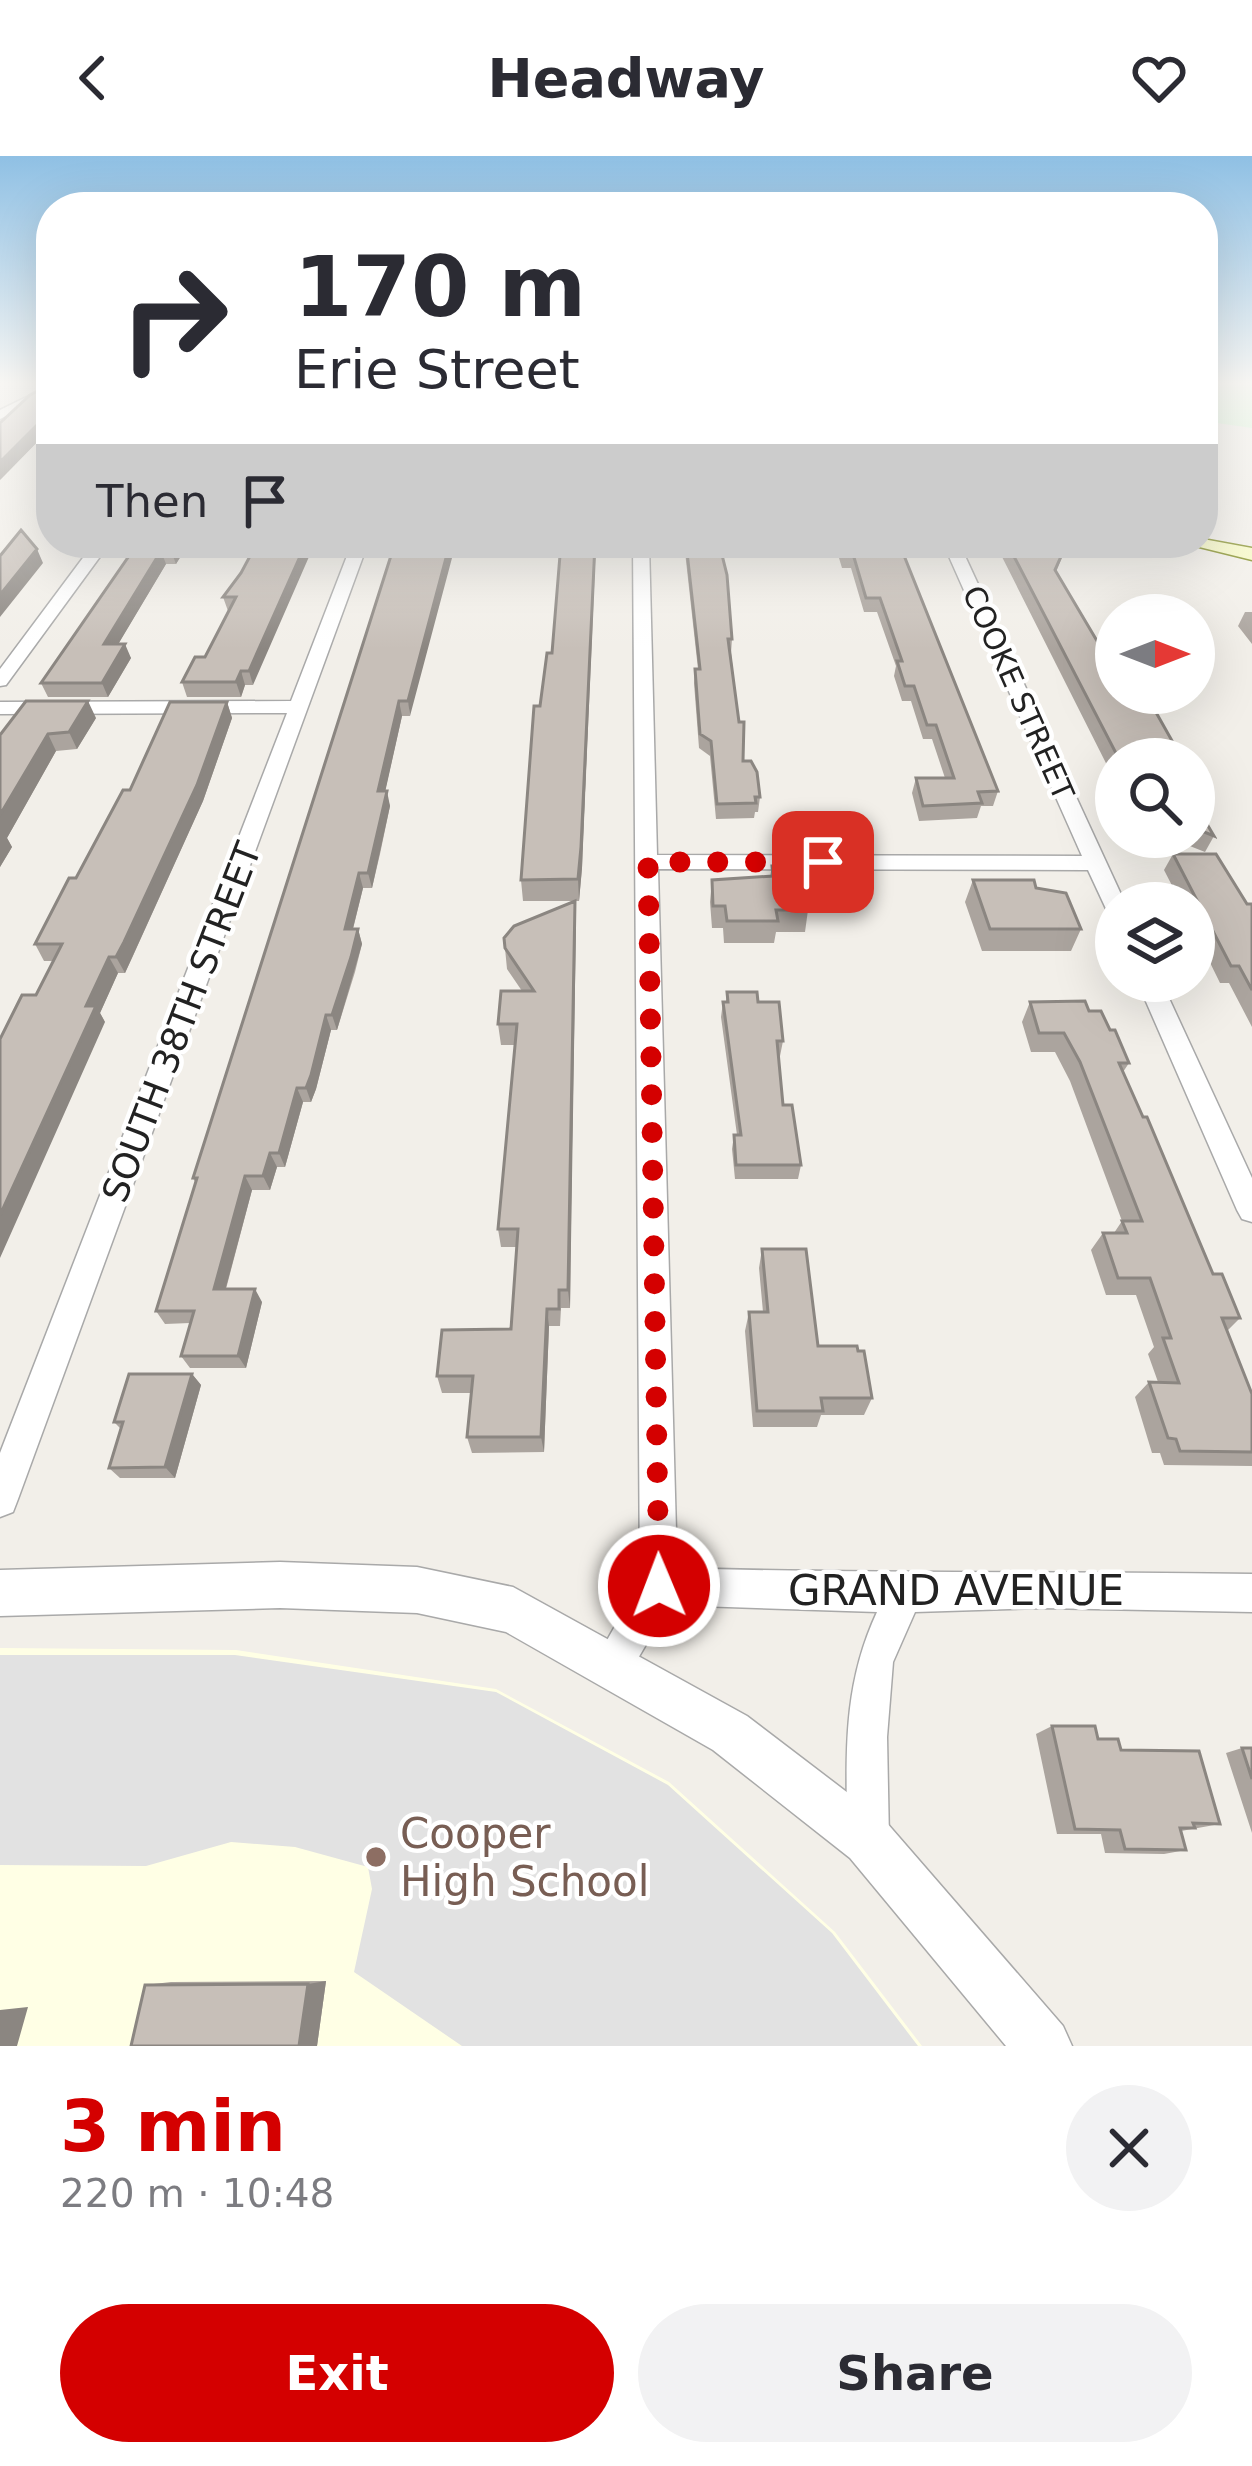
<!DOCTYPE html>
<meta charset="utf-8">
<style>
:root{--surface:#fff;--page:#f2f2f3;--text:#2b2b33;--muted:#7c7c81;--accent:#d40000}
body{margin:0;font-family:"DejaVu Sans",sans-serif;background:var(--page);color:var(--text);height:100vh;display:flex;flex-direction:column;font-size:45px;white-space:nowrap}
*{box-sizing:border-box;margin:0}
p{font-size:39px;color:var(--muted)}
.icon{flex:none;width:66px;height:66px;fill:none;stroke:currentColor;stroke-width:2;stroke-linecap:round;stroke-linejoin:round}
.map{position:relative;height:1890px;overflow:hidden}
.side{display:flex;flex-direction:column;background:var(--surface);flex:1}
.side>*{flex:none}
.banner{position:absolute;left:36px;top:36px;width:1182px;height:366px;border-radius:48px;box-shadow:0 12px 48px #0002;background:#fff;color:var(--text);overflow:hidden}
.needle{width:78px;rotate:90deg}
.fabs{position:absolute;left:1095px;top:438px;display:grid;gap:24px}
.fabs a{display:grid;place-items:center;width:120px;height:120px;border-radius:50%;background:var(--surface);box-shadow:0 12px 48px #0002;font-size:60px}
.pin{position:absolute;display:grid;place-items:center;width:102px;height:102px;color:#fff;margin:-51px;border-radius:24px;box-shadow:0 6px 18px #0006}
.me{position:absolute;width:132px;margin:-66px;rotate:359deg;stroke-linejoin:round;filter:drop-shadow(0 0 9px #0008)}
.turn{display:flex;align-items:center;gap:42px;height:252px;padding:0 60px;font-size:54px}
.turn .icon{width:156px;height:156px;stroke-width:2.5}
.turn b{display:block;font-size:84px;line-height:102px}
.then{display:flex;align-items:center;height:114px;padding:0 60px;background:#0003;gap:24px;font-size:45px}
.round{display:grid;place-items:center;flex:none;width:126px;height:126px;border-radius:63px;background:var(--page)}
.summary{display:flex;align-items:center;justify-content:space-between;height:204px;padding:0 60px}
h1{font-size:72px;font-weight:800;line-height:90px;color:var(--accent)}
.primary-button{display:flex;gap:24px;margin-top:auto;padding:24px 60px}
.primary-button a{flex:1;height:138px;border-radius:72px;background:var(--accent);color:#fff;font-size:48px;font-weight:800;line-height:138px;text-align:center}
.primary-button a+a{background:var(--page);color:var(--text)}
header{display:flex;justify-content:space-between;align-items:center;height:156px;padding:0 60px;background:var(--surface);font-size:54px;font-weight:800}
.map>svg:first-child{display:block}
</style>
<header><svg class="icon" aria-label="back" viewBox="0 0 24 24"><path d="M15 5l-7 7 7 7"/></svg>Headway<svg class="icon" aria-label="heart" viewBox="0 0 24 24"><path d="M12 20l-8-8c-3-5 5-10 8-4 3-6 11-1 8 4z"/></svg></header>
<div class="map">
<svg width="1252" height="1890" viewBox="0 0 1252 1890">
<rect width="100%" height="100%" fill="#f2efe9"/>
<path fill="#ffffe5" d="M 0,1492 L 236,1494 L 496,1533 L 669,1626 L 835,1776 L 922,1890 L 0,1890 Z"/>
<path fill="#c8facc" d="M 1203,229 L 1252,229 L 1252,272 L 1203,265 Z"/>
<path fill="#e2e2e2" d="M 0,1499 L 235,1499 L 496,1536 L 668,1629 L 832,1777 L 918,1890 L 462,1890 L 354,1816 L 372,1733 L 368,1711 L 295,1691 L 231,1686 L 146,1710 L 0,1709 Z"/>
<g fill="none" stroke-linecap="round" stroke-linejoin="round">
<defs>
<path id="minor" d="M 51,229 L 51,238 L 0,263 L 0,254 Z
M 94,387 L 110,387 L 6,529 L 0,530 L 0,513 Z
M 352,387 L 368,387 L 18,1343 L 13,1356 L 0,1361 L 0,1297 L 287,557 L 0,558 L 0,546 L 291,545 Z
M 633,387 L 649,387 L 657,699 L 1082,700 L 943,387 L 959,387 L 1125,747 L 1116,747 L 1116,760 L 1108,757 L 1088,714 L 658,713 L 677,1412 C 869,1418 1060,1415 1252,1418 L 1252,1456 L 1042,1452 L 915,1456 L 893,1506 L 887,1581 L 889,1684 L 883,1699 L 868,1705 L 853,1699 L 847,1684 C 847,1600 841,1534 877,1456 L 669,1449 L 626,1523 L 612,1528 L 598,1523 L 593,1509 L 640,1426 Z
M 1137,825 L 1161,825 L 1252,1022 L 1252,1066 L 1242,1063 L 1237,1054 Z"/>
<path id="tertiary" d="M 280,1406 L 417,1411 L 513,1431 L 747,1560 L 886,1666 L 1063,1870 L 1072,1890 L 1006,1890 L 850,1702 L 713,1594 L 506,1476 L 417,1457 L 280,1452 L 0,1460 L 0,1414 Z"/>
<path id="secondary" d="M 1203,383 L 1252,392 L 1252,404 L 1183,387 L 1203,387 Z"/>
</defs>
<use href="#minor" stroke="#a9a9a9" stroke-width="3"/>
<use href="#tertiary" stroke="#a9a9a9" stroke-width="3"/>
<use href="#secondary" stroke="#707d05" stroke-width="3"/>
<use href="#minor" fill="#fff" fill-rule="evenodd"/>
<use href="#tertiary" fill="#fff" fill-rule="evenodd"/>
<use href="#secondary" fill="#f7fabf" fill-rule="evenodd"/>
</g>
<path fill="#aba49e" d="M 51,229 L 51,275 L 48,275 L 0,324 Z
M 138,387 L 189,387 L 176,408 L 166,408 L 118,488 L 131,502 L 108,541 L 48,541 L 41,527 Z
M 395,387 L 410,560 L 402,560 L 385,635 L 390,650 L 380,698 L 372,732 L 363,732 L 353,773 L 358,773 L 362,788 L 355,816 L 337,874 L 331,874 L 316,933 L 311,946 L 303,946 L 285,1011 L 277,1011 L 270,1034 L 252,1034 L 226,1133 L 262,1146 L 246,1212 L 190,1212 L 181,1200 L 190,1167 L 165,1168 L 156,1155 L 195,1026 L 193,1022 Z
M 561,387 L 596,387 L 582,712 L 579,745 L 575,745 L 570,1152 L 561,1152 L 560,1170 L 549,1170 L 544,1296 L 472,1297 L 467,1281 L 471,1237 L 442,1237 L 437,1220 L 511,1173 L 516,1091 L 501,1091 L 498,1073 L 515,889 L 501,889 L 498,868 L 522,835 L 507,813 L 504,782 L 574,745 L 523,745 L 521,724 L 540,550 L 552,497 Z
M 684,387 L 719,387 L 732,483 L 731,497 L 743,605 L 760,641 L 758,656 L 755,656 L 754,662 L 716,663 L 710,600 L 699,592 L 694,527 L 695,513 L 698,513 Z
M 804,387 L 899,387 L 998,635 L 993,650 L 981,650 L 977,662 L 919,665 L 912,637 L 916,622 L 945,622 L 932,583 L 923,583 L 911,545 L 902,545 L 894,520 L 896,510 L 877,456 L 864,456 L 851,412 L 842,412 L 836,392 L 805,391 Z
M 995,387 L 1068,387 L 1056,416 L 1132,545 L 1180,599 L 1187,603 L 1116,603 L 1116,627 Z
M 241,417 L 253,529 L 245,529 L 241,541 L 187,541 L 182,526 L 205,501 L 228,455 L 223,441 Z
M 1245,456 L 1252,456 L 1252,488 L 1238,470 Z
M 227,546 L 232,562 L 203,645 L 132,802 L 125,817 L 118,817 L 100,857 L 105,866 L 36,839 L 53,805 L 44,805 L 35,788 L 130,634 Z
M 96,562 L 77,593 L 56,595 L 7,682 L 12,691 L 0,711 L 0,579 Z
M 1194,615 L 1203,630 L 1195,647 L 1214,680 L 1205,696 L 1167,681 L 1194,681 Z
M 1173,698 L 1247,748 L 1252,748 L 1252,871 L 1229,827 L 1220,827 L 1194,774 L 1194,747 L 1181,747 L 1164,714 Z
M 772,710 L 808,754 L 805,776 L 776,776 L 774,787 L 724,787 L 723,772 L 712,772 L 710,746 L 712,724 L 770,721 Z
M 973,724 L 1036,732 L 1081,773 L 1071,795 L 982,795 L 965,746 Z
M 727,836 L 758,846 L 783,885 L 780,900 L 778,900 L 783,949 L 801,1009 L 798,1023 L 735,1023 L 732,993 L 734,979 L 737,979 L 721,861 L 723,846 L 726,846 Z
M 1030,846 L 1089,855 L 1110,874 L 1129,907 L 1123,916 L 1213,1118 L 1240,1162 L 1227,1175 L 1252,1238 L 1252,1310 L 1164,1309 L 1160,1297 L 1152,1297 L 1135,1241 L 1149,1226 L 1158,1226 L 1148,1198 L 1154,1191 L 1136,1139 L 1106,1139 L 1091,1094 L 1103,1077 L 1114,1077 L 1122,1065 L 1070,925 L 1055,896 L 1031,896 L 1022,866 Z
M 762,1093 L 818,1190 L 872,1242 L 864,1259 L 821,1259 L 817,1271 L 753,1271 L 745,1175 L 749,1156 L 763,1156 L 759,1112 Z
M 192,1218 L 201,1229 L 175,1322 L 120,1322 L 109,1312 L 121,1273 L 114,1266 Z
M 1052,1570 L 1098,1583 L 1121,1594 L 1220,1668 L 1181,1675 L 1186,1694 L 1164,1698 L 1105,1697 L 1101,1678 L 1057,1678 L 1036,1578 Z
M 1242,1592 L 1252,1592 L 1252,1677 L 1226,1597 Z
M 326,1825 L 317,1890 L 131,1890 L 145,1829 L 171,1826 Z"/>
<path fill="#8b8681" d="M 43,263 L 48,275 L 0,324 L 0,306 Z
M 177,387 L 189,387 L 176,408 L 171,395 Z
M 306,387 L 315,387 L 253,529 L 249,515 Z
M 451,387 L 456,387 L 410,560 L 408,545 Z
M 595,387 L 582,712 L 579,745 L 578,723 Z
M 37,393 L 43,407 L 0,461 L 0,439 Z
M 161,395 L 166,408 L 110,502 L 104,488 Z
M 125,488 L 131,502 L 108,541 L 102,527 Z
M 241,515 L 245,529 L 241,541 L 236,526 Z
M 88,545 L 96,562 L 77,593 L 69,576 Z
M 399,545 L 402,560 L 382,650 L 378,635 Z
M 227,546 L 232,562 L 203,645 L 125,817 L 116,801 Z
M 48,578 L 56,595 L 7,682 L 12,691 L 0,711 L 0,659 Z
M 387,635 L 390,650 L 372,732 L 368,717 Z
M 359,717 L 363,732 L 349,788 L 345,773 Z
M 575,745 L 576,766 L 570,1152 L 568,1134 Z
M 358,773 L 362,788 L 337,874 L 332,859 Z
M 109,801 L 118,817 L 100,857 L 105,866 L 0,1102 L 0,1059 L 86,850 Z
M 326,859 L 331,874 L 316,933 L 311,946 L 306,932 Z
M 297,932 L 303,946 L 285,1011 L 279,997 Z
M 270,997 L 277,1011 L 270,1034 L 263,1020 Z
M 245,1020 L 252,1034 L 222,1146 L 214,1133 Z
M 255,1133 L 262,1146 L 246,1212 L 238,1200 Z
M 547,1153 L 549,1170 L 544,1296 L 541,1281 Z
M 192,1218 L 201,1229 L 175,1322 L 165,1311 Z
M 326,1825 L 317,1890 L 299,1890 L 308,1828 Z
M 28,1851 L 17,1890 L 0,1890 L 0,1854 Z"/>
<path fill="#c7bfb8" stroke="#8b8681" stroke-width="3" d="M 49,229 L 51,229 L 51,264 L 43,263 L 0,306 L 0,267 L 30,239 Z
M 21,374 L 37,393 L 0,439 L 0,400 Z
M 138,387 L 177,387 L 171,395 L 161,395 L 104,488 L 125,488 L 102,527 L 41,527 Z
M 257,387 L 306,387 L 249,515 L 241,515 L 236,526 L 182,526 L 195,501 L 205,501 L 236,441 L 223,441 L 241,417 Z
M 395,387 L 450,387 L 408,545 L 399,545 L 378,635 L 387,635 L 368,717 L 359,717 L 345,773 L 358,773 L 351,801 L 332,859 L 326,859 L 311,919 L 306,932 L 297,932 L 279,997 L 270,997 L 263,1020 L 245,1020 L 214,1133 L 255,1133 L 238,1200 L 181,1200 L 194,1155 L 156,1155 L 197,1022 L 193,1022 Z
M 561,387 L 595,387 L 581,691 L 578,723 L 521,724 L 534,550 L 540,550 L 547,497 L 552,497 Z
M 686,387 L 719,387 L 727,419 L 732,483 L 728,483 L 739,566 L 744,566 L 743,605 L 751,605 L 757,616 L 760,641 L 755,641 L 756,647 L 717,648 L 711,585 L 700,578 L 695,513 L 700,513 Z
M 841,387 L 899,387 L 998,635 L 978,636 L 982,647 L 923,650 L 916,622 L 954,622 L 936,569 L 927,569 L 914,530 L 905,530 L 897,505 L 902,505 L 880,442 L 866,442 L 853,398 L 844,398 Z
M 1007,387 L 1067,387 L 1055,414 L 1116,517 L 1116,537 L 1128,537 L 1139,551 L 1153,551 L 1180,599 L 1185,599 L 1187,603 L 1119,603 Z
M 26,545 L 88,545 L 69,576 L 48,578 L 0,659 L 0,579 Z
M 170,546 L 227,546 L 197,629 L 124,786 L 116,801 L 109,801 L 86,850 L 96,850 L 0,1059 L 0,883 L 22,839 L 36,839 L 62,788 L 35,788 L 69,722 L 76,722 L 123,634 L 130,634 Z
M 1194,615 L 1203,630 L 1194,630 Z
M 1194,646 L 1214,680 L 1194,672 Z
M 1173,698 L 1216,698 L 1247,748 L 1252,748 L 1252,834 L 1239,810 L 1231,810 Z
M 772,710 L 801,710 L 808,754 L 776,754 L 778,765 L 727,765 L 725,750 L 713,750 L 712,724 L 773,720 Z
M 973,724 L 1034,724 L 1036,732 L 1066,737 L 1081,773 L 990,773 Z
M 575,745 L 568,1134 L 559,1134 L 559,1153 L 547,1153 L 541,1281 L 467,1281 L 473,1220 L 437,1220 L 442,1174 L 511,1173 L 518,1073 L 498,1073 L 517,868 L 498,868 L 501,835 L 534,835 L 505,792 L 504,782 L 514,770 Z
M 727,836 L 757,836 L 758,846 L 779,846 L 783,885 L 777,885 L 783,949 L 792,949 L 801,1009 L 736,1009 L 734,979 L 741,979 L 723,846 L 728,846 Z
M 1085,845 L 1089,855 L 1101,855 L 1110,874 L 1115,874 L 1129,907 L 1119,907 L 1143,961 L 1147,961 L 1213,1118 L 1222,1118 L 1240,1162 L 1222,1162 L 1252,1238 L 1252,1296 L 1180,1295 L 1176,1283 L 1168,1282 L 1149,1226 L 1179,1227 L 1163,1182 L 1171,1182 L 1150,1122 L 1118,1122 L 1103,1077 L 1127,1077 L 1122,1065 L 1142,1065 L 1080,906 L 1064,877 L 1039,877 L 1030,846 Z
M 762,1093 L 806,1093 L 818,1190 L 857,1190 L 858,1195 L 864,1195 L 872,1242 L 821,1242 L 823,1255 L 757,1255 L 749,1156 L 768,1156 Z
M 129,1218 L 192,1218 L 165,1311 L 109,1312 L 123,1266 L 114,1266 Z
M 1052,1570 L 1095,1570 L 1098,1583 L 1118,1583 L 1121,1594 L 1199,1595 L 1220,1668 L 1193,1667 L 1195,1672 L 1180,1672 L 1186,1694 L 1125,1693 L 1120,1674 L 1075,1673 Z
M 1242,1592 L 1252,1592 L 1252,1623 Z
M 308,1828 L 299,1890 L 131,1890 L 145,1829 Z"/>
<linearGradient id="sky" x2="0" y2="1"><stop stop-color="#8fc0e4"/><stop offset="0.46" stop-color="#f9f8f5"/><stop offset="1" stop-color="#f9f8f5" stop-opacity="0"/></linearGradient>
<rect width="1252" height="493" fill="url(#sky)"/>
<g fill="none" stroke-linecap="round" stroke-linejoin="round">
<path stroke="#d40000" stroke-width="21" stroke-dasharray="0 37.8" d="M 659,1430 L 648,706 L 823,706"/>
</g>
<circle fill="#8d6e63" stroke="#fff" stroke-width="4.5" cx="376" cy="1701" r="12"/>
<g text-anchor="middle" stroke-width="9" stroke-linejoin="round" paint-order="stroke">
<g font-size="30" fill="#222" stroke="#fff">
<text transform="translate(1018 537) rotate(66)" y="10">COOKE STREET</text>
</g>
<g font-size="36" fill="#222" stroke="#fff">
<text transform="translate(181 866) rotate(-69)" y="13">SOUTH 38TH STREET</text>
</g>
<g font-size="42" fill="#222" stroke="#fff">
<text x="956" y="1449">GRAND AVENUE</text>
</g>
<g font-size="42" fill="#785e54" stroke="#fff" text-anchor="start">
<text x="400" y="1692">Cooper<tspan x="400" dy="48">High School</tspan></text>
</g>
</g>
</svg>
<div class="fabs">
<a><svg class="needle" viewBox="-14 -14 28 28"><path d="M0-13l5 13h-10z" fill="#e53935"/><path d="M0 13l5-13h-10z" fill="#7c7c81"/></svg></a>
<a><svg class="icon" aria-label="search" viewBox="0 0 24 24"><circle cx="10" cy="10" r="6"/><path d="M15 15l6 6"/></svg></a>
<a><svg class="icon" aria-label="layers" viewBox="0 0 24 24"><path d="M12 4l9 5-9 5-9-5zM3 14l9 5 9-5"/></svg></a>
</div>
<div class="pin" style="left:823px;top:706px;background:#d93025"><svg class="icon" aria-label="arrive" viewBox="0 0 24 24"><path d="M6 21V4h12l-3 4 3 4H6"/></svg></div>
<svg class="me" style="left:659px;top:1430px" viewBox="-20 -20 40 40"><circle r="17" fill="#d40000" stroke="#fff" stroke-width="3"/><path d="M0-11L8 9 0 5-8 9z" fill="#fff"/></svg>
<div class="banner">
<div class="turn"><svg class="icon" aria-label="right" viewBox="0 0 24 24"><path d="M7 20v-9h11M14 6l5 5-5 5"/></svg><div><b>170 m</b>Erie Street</div></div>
<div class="then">Then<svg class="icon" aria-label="arrive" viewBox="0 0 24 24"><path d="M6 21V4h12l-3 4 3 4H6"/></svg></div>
</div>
</div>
<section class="side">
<div class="summary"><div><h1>3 min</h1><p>220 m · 10:48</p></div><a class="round"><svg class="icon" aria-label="close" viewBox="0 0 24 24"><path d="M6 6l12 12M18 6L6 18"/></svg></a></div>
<div class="primary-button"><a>Exit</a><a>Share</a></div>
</section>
